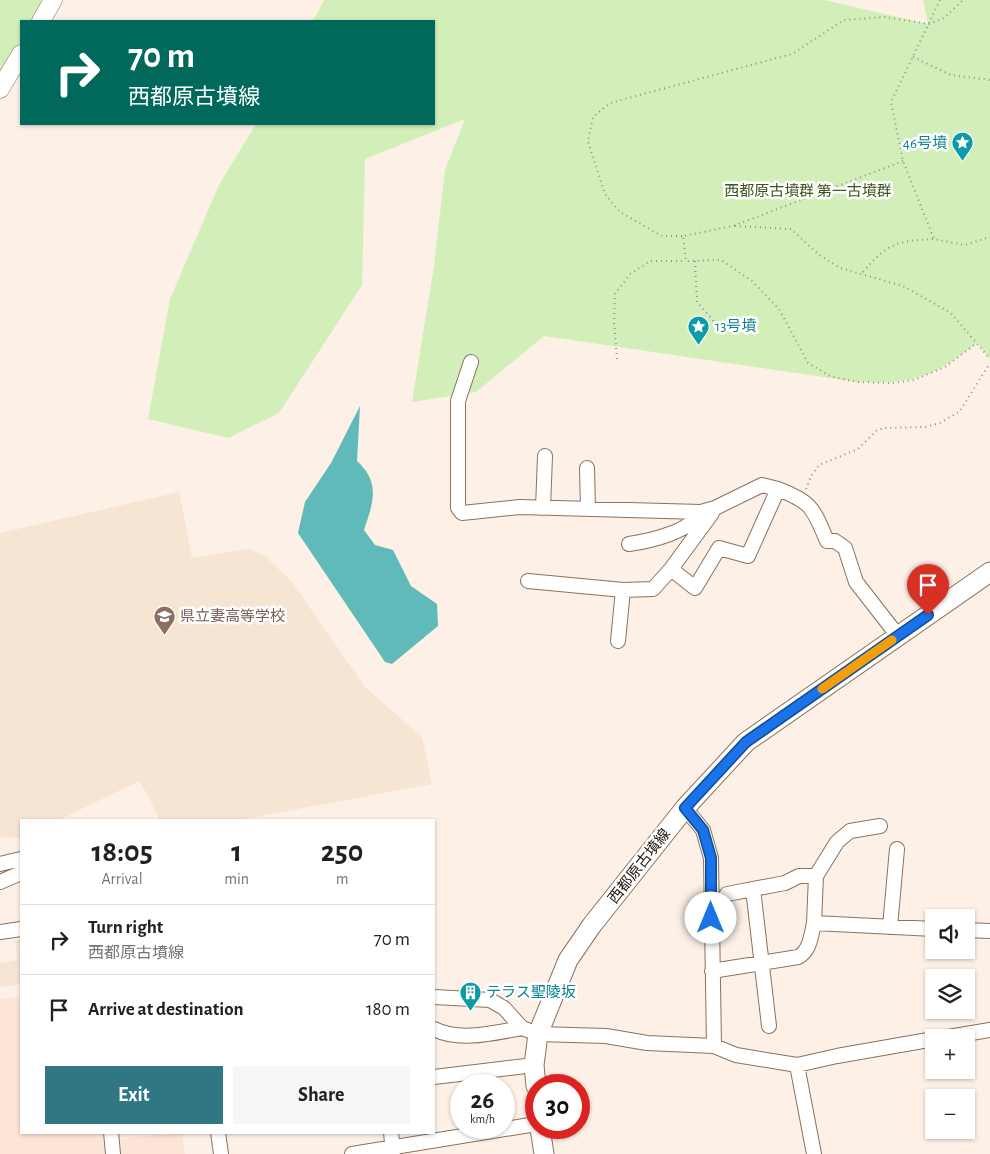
<!DOCTYPE html>
<meta charset="utf-8">
<style>
:root{--surface:#fff;--page:#f6f6f6;--text:#202124;--muted:#757577;--line:#e0e0e0;--accent:#317783}
body{margin:0;font-family:"Alegreya Sans","Noto Sans JP",sans-serif;background:var(--page);color:var(--text);height:100vh;display:flex;flex-direction:column;font-size:19px;white-space:nowrap}
*{box-sizing:border-box;margin:0}
p{font-size:16px;color:var(--muted)}
.icon{flex:none;width:28px;height:28px;fill:none;stroke:currentColor;stroke-width:2;stroke-linecap:round;stroke-linejoin:round}
.map{position:relative;flex:1;overflow:hidden}
.drawer{position:absolute;left:20px;top:819px;width:415px;height:315px;display:flex;flex-direction:column;background:var(--surface);border-radius:0px;box-shadow:0 1px 4px #0004}
.drawer>*{flex:none}
.top-card{position:absolute;left:20px;top:20px;width:415px;height:105px;border-radius:0px;box-shadow:0 1px 4px #0004;background:#00695c;color:#fff;overflow:hidden}
.buttons{position:absolute;left:925px;top:909px;display:grid;gap:10px}
.buttons a{display:grid;place-items:center;width:50px;height:50px;border-radius:0px;background:var(--surface);box-shadow:0 1px 4px #0004;font-size:25px}
.speed{position:absolute;left:450px;top:1074px;display:flex;gap:10px;font-size:25px;font-weight:700;text-align:center}
.speed>*{display:grid;place-content:center;width:65px;height:65px;border-radius:50%;background:var(--surface);box-shadow:0 1px 4px #0004;line-height:1}
.speed small{font-size:12px;font-weight:400}
.speed .limit{border:8px solid #d22;background:#fff;color:#111}
.pin{position:absolute;display:grid;place-items:center;width:42px;height:42px;color:#fff;margin:-51px -21px;border-radius:50% 50% 50% 0;rotate:-45deg;box-shadow:0 0 5px #0007}
.pin .icon{rotate:45deg}
.me{position:absolute;width:55px;margin:-28px;rotate:0deg;stroke-linejoin:round;filter:drop-shadow(0 0 4px #0008)}
.turn{display:flex;align-items:center;gap:18px;height:105px;padding:0 25px;font-size:22px}
.turn .icon{width:65px;height:65px;stroke-width:2.5}
.turn b{display:block;font-size:35px;line-height:42px}
.eta{display:flex;justify-content:space-evenly;align-items:center;height:85px;text-align:center}
.eta b{font-size:30px;font-weight:600;line-height:35px}
.cta{display:flex;gap:10px;margin-top:auto;padding:10px 25px}
.cta a{flex:1;height:58px;border-radius:0px;background:var(--accent);color:#fff;font-size:20px;font-weight:600;line-height:58px;text-align:center}
.cta a+a{background:var(--page);color:var(--text)}
ul{padding:0;list-style:none}
li{display:flex;align-items:center;gap:15px;height:70px;padding:0 25px;border-top:1px solid var(--line)}
li div{flex:1}
li b{display:block;font-size:19px}
li em{font-style:normal}
.map>svg:first-child{display:block}
</style>
<div class="map">
<svg width="990" height="1154" viewBox="0 0 990 1154">
<rect width="100%" height="100%" fill="#fdf0e7"/>
<path fill="#fce5d6" d="M 20,997 L 21,1132 L 102,1133 L 105,1154 L 0,1154 L 0,999 Z
M 182,1133 L 185,1154 L 121,1154 L 119,1139 Z"/>
<path fill="#f7e5d4" d="M 179,492 L 192,558 L 248,549 L 264,555 L 292,582 L 365,687 L 422,737 L 432,784 L 239,820 L 159,820 L 149,797 L 139,781 L 59,820 L 21,820 L 21,838 L 0,837 L 0,533 Z
M 15,940 L 21,940 L 21,984 L 0,987 L 0,963 L 17,960 Z"/>
<path fill="#d2efb9" d="M 0,0 L 53,0 L 41,21 L 21,21 L 21,54 L 0,89 Z
M 324,0 L 824,0 L 928,24 L 923,0 L 990,0 L 990,359 L 977,343 C 931,378 916,384 857,382 L 544,336 L 476,392 L 412,402 L 434,266 L 445,170 L 465,119 L 365,159 L 362,285 L 279,413 L 228,438 L 148,419 L 170,299 L 219,185 L 256,124 L 434,124 L 434,21 L 313,21 Z"/>
<path fill="#61baba" d="M 360,406 L 357,461 C 381,483 373,503 364,530 L 375,545 L 393,550 L 411,586 L 437,604 L 438,626 L 392,664 L 385,662 L 298,533 L 305,502 L 331,463 Z"/>
<g fill="none" stroke-linecap="round" stroke-linejoin="round">
<defs>
<path id="minor" d="M 471,362 L 458,401 L 458,508 L 462,513 L 520,507 L 701,512 L 715,508 L 762,485 L 778,489
M 587,468 L 588,509
M 543,508 L 545,456
M 629,544 C 650,541 690,532 701,512
M 671,569 L 712,513
M 528,581 L 623,590 L 653,589 L 671,569 L 695,588 L 719,548 L 748,556 L 778,489 C 812,502 813,508 827,541 L 835,541 L 845,548 L 856,582 L 898,636
M 618,641 L 623,590
M 685,808 L 703,830 L 711,858 L 714,1046
M 0,864 L 21,859
M 0,882 L 21,873
M 753,889 L 769,1026
M 712,917 L 727,894 L 785,883 L 799,876 L 816,876
M 814,923 L 816,876 L 837,842 L 850,831 L 880,826
M 890,927 L 897,849
M 966,930 L 990,931
M 0,932 L 21,929
M 712,971 L 798,957 C 810,951 811,936 814,923 L 934,929
M 434,997 L 490,1000 L 504,1008 L 522,1028 L 538,1034 L 606,1036 L 647,1043 L 714,1046 L 736,1055 L 797,1065 L 837,1056 L 934,1039
M 434,1029 C 460,1042 494,1033 522,1028
M 942,1038 L 990,1030
M 797,1065 L 814,1154
M 434,1077 L 534,1065
M 111,1132 L 113,1154
M 218,1132 L 221,1154
M 391,1132 L 393,1154
M 352,1154 L 536,1124"/>
<path id="tertiary" d="M 41,21 L 53,0
M 0,89 L 21,54"/>
<path id="secondary" d="M 536,1086 L 534,1065 L 538,1034 L 568,960 L 592,925 L 685,808 L 746,742 L 990,572
M 540,1128 L 544,1154"/>
</defs>
<use href="#minor" stroke="#8c715e" stroke-width="16"/>
<use href="#tertiary" stroke="#8c715e" stroke-width="19"/>
<use href="#secondary" stroke="#8c715e" stroke-width="21"/>
<path stroke="#998d85" stroke-width="2" stroke-dasharray="1 4" stroke-linecap="butt" d="M 940,0 L 891,102 L 903,161 L 934,239 L 965,245 L 990,237
M 913,57 L 951,75 L 990,80
M 903,161 L 733,226 L 683,236 L 686,261 L 721,260 L 752,281 L 779,309 L 808,363 L 830,376 L 857,382 L 892,383 L 914,380 L 945,367 L 977,343
M 735,226 L 791,229 L 818,254 L 840,268 L 903,286 L 951,313 L 990,359
M 682,236 L 662,236 L 620,212 L 605,194 L 588,141 L 593,117 L 610,103 L 792,54 L 844,20 L 885,17 L 929,24 L 944,18 L 963,0
M 695,261 L 697,302 L 717,325
M 863,272 C 888,243 896,241 934,239
M 617,359 L 614,321 L 615,294 L 630,274 L 650,261 L 686,261
M 806,489 L 811,476 L 819,465 L 858,449 L 876,431 L 884,428 L 925,427 L 940,423 L 960,411 L 990,363"/>
<use href="#minor" stroke="#fff" stroke-width="14"/>
<use href="#tertiary" stroke="#fff" stroke-width="18"/>
<use href="#secondary" stroke="#fff" stroke-width="19"/>
</g>
<g fill="none" stroke-linecap="round" stroke-linejoin="round">
<defs>
<path id="route" d="M 711,918 L 711,858 L 703,830 L 685,808 L 746,742 L 928,615"/>
</defs>
<use href="#route" stroke="#114b97" stroke-width="12"/>
<use href="#route" stroke="#1a73e8" stroke-width="9"/>
<path stroke="#f59e0b" stroke-width="9" d="M 822,689 L 892,640"/>
</g>
<defs>
<symbol id="sight-pin" viewBox="-11 -11 22 30"><path d="M0 17L-7.5 6A9.5 9.5 0 1 1 7.5 6Z" fill="#0f9aa8" stroke="#fff"/><path d="M0-6L1.8-2.2L6-1.7L2.9 1.2L3.7 5.4L0 3.3L-3.7 5.4L-2.9 1.2L-6-1.7L-1.8-2.2Z" fill="#fff"/></symbol>
<symbol id="school-pin" viewBox="-11 -11 22 30"><path d="M0 17L-7.5 6A9.5 9.5 0 1 1 7.5 6Z" fill="#8d6e63" stroke="#fff"/><path d="M0-5L7-2L0 1L-7-2ZM-4 1L0 2.5L4 1V4Q0 6-4 4Z" fill="#fff"/></symbol>
<symbol id="building-pin" viewBox="-11 -11 22 30"><path d="M0 17L-7.5 6A9.5 9.5 0 1 1 7.5 6Z" fill="#0f9aa8" stroke="#fff"/><path d="M-4-6H4V6H1V3H-1V6H-4ZM-2.5-4.3h1.7v1.8h-1.7ZM.8-4.3h1.7v1.8H.8ZM-2.5-1h1.7V.8h-1.7ZM.8-1h1.7V.8H.8Z" fill="#fff"/></symbol>
</defs>
<g fill-rule="evenodd">
<use href="#sight-pin" x="950" y="130" width="25" height="34"/>
<use href="#sight-pin" x="686" y="314" width="25" height="34"/>
<use href="#school-pin" x="152" y="604" width="25" height="34"/>
<use href="#building-pin" x="458" y="980" width="25" height="34"/>
</g>
<g text-anchor="middle" stroke-width="5" stroke-linejoin="round" paint-order="stroke">
<g font-size="15" fill="#0d838f" stroke="#fff" text-anchor="start">
<text x="947" y="148" text-anchor="end">46号墳</text>
<text x="715" y="331">13号墳</text>
<text x="486" y="997">テラス聖陵坂</text>
</g>
<g font-size="15" fill="#3a5519" stroke="#fff">
<text x="808" y="196">西都原古墳群 第一古墳群</text>
</g>
<g font-size="15" fill="#785e54" stroke="#fff" text-anchor="start">
<text x="180" y="621">県立妻高等学校</text>
</g>
<g font-size="15" fill="#21160f" stroke="#fff">
<text transform="translate(639 866) rotate(-52)" y="5">西都原古墳線</text>
</g>
</g>
</svg>
<div class="buttons">
<a><svg class="icon" aria-label="sound" viewBox="0 0 24 24"><path d="M4 9h4l5-4v14l-5-4H4zM17 9q2 3 0 6"/></svg></a>
<a><svg class="icon" aria-label="layers" viewBox="0 0 24 24"><path d="M12 4l9 5-9 5-9-5zM3 14l9 5 9-5"/></svg></a>
<a>+</a>
<a>−</a>
</div>
<div class="speed"><div>26<small>km/h</small></div><div class="limit">30</div></div>
<div class="pin" style="left:928px;top:615px;background:#d93025"><svg class="icon" aria-label="arrive" viewBox="0 0 24 24"><path d="M6 21V4h12l-3 4 3 4H6"/></svg></div>
<svg class="me" style="left:711px;top:918px" viewBox="-20 -20 40 40"><circle r="19" fill="#fff"/><path d="M0-13L10 11 0 6-10 11z" fill="#1a73e8"/></svg>
<div class="top-card">
<div class="turn"><svg class="icon" aria-label="right" viewBox="0 0 24 24"><path d="M7 20v-9h11M14 6l5 5-5 5"/></svg><div><b>70 m</b>西都原古墳線</div></div>
</div>
<section class="drawer">
<div class="eta">
<div><b>18:05</b><p>Arrival</p></div>
<div><b>1</b><p>min</p></div>
<div><b>250</b><p>m</p></div>
</div>
<ul>
<li><svg class="icon" aria-label="right" viewBox="0 0 24 24"><path d="M7 20v-9h11M14 6l5 5-5 5"/></svg><div><b>Turn right</b><p>西都原古墳線</p></div><em>70 m</em></li>
<li><svg class="icon" aria-label="arrive" viewBox="0 0 24 24"><path d="M6 21V4h12l-3 4 3 4H6"/></svg><div><b>Arrive at destination</b></div><em>180 m</em></li>
</ul>
<div class="cta"><a>Exit</a><a>Share</a></div>
</section>
</div>
